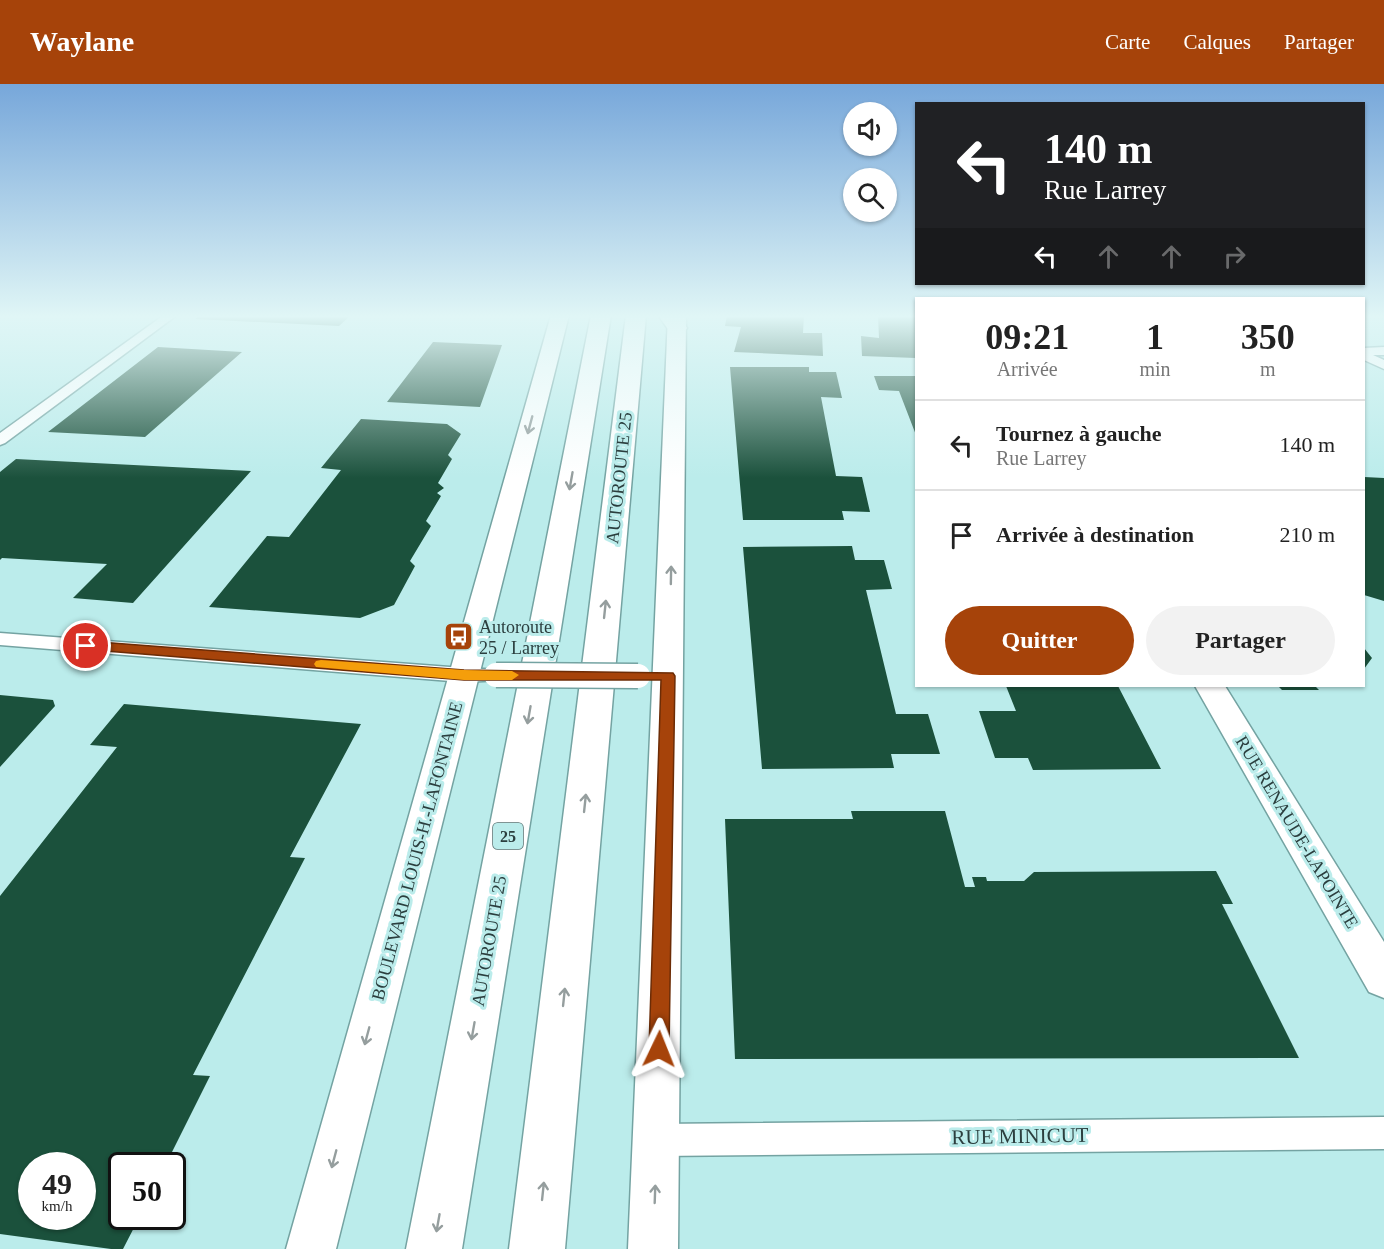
<!DOCTYPE html>
<html lang="fr">
<meta charset="utf-8">
<style>
:root{--surface:#fff;--page:#f2f2f2;--text:#222;--muted:#767676;--line:#e0e0e0;--accent:#a6430a}
body{margin:0;font-family:"Times New Roman",serif;background:var(--page);color:var(--text);height:100vh;display:flex;flex-direction:column;font-size:22px;white-space:nowrap}
*{box-sizing:border-box;margin:0}
p{font-size:20px;color:var(--muted)}
.icon{flex:none;width:33px;height:33px;fill:none;stroke:currentColor;stroke-width:2;stroke-linecap:round;stroke-linejoin:round}
.map{position:relative;flex:1;overflow:hidden}
.details{position:absolute;left:915px;top:213px;width:450px;height:390px;display:flex;flex-direction:column;background:var(--surface);border-radius:0px;box-shadow:0 2px 4px #0004}
.details>*{flex:none}
.guide{position:absolute;left:915px;top:18px;width:450px;height:183px;border-radius:0px;box-shadow:0 2px 4px #0004;background:#202124;color:#fff;overflow:hidden}
.tools{position:absolute;left:843px;top:18px;display:grid;gap:12px}
.tools a{display:grid;place-items:center;width:54px;height:54px;border-radius:50%;background:var(--surface);box-shadow:0 2px 4px #0004;font-size:30px}
.speed{position:absolute;left:18px;top:1068px;display:flex;gap:12px;font-size:30px;font-weight:700;text-align:center}
.speed>*{display:grid;place-content:center;width:78px;height:78px;border-radius:50%;background:var(--surface);box-shadow:0 2px 4px #0004;line-height:1}
.speed small{font-size:15px;font-weight:400}
.speed .limit{border:3px solid #111;border-radius:9px;background:#fff;color:#111}
.pin{position:absolute;display:grid;place-items:center;width:51px;height:51px;color:#fff;margin:-26px;border:3px solid #fff;border-radius:50%;box-shadow:0 2px 6px #0007}
.me{position:absolute;width:66px;margin:-33px;rotate:2deg;stroke-linejoin:round;filter:drop-shadow(0 0 4px #0008)}
.turn{display:flex;align-items:center;gap:21px;height:126px;padding:0 30px;font-size:27px}
.turn .icon{width:78px;height:78px;stroke-width:2.5}
.turn b{display:block;font-size:42px;line-height:51px}
.lanes{display:flex;align-items:center;height:57px;padding:0 30px;background:#0003;justify-content:center;gap:30px;direction:ltr}
.lanes .off{opacity:.35}
.eta{display:flex;justify-content:space-evenly;align-items:center;height:102px;text-align:center}
.eta b{font-size:36px;font-weight:800;line-height:42px}
.primary-button{display:flex;gap:12px;margin-top:auto;padding:12px 30px}
.primary-button a{flex:1;height:69px;border-radius:36px;background:var(--accent);color:#fff;font-size:24px;font-weight:800;line-height:69px;text-align:center}
.primary-button a+a{background:var(--page);color:var(--text)}
ul{padding:0;list-style:none}
li{display:flex;align-items:center;gap:18px;height:90px;padding:0 30px;border-top:2px solid var(--line)}
li div{flex:1}
li b{display:block;font-size:22px}
li em{font-style:normal}
header{display:flex;align-items:center;gap:36px;box-sizing:border-box;height:84px;padding:0 30px;background:var(--accent);color:#fff}
header strong{font-size:28px}
nav{display:flex;gap:33px;margin-inline-start:auto;font-size:21px}
.map>svg:first-child{display:block}
</style>
<header>
<strong>Waylane</strong>
<nav><a>Carte</a><a>Calques</a><a>Partager</a></nav>
</header>
<div class="map">
<svg width="1384" height="1165" viewBox="0 0 1384 1165">
<rect width="100%" height="100%" fill="#bbeceb"/>
<path fill="#1b513c" fill-rule="evenodd" d="M 201,231 L 351,231 L 339,242 L 195,235 Z
M 727,231 L 804,231 L 803,249 L 822,249 L 823,272 L 734,268 L 741,243 L 725,242 Z
M 878,231 L 916,231 L 916,274 L 862,272 L 861,252 L 879,254 Z
M 433,258 L 502,261 L 480,323 L 387,318 Z
M 158,263 L 242,268 L 145,353 L 48,348 Z
M 730,283 L 809,283 L 809,288 L 836,288 L 842,314 L 821,313 L 836,392 L 862,393 L 870,428 L 842,427 L 844,436 L 743,436 Z
M 874,292 L 916,292 L 916,351 L 899,307 L 879,306 Z
M 361,335 L 447,340 L 461,350 L 448,371 L 452,375 L 438,399 L 444,404 L 437,409 L 441,412 L 426,437 L 431,442 L 410,477 L 415,482 L 394,521 L 360,534 L 209,523 L 267,452 L 289,453 L 341,386 L 321,384 Z
M 16,375 L 251,387 L 133,519 L 73,514 L 107,480 L 2,474 L 0,476 L 0,388 Z
M 1364,393 L 1384,394 L 1384,517 L 1364,511 Z
M 852,462 L 855,476 L 884,476 L 892,505 L 866,506 L 896,630 L 928,630 L 940,670 L 891,670 L 894,684 L 762,685 L 743,463 Z
M 1364,564 L 1372,574 L 1364,585 Z
M 1006,602 L 1118,602 L 1161,685 L 1033,686 L 1028,674 L 995,674 L 979,627 L 1016,627 Z
M 1278,602 L 1315,602 L 1319,606 L 1282,606 Z
M 0,611 L 53,616 L 55,622 L 0,683 Z
M 124,620 L 361,640 L 290,773 L 305,774 L 193,991 L 210,992 L 165,1082 L 122,1082 L 122,1132 L 140,1132 L 123,1165 L 111,1165 L 0,1150 L 0,812 L 117,663 L 90,661 ZM 32,1082 L 82,1082 L 82,1132 L 32,1132 Z
M 851,727 L 945,727 L 965,803 L 975,803 L 972,793 L 986,793 L 987,797 L 1024,797 L 1034,788 L 1216,787 L 1233,820 L 1222,820 L 1299,974 L 735,975 L 725,735 L 853,735 Z"/>
<g fill="none" stroke-linecap="round" stroke-linejoin="round">
<defs>
<path id="street" d="M 164,231 L 177,231 L 5,359 L 0,361 L 0,349 Z
M 1384,263 L 1384,271 L 1373,271 L 1384,276 L 1384,285 L 1364,276 L 1364,264 Z
M 0,549 L 463,584 L 503,586 L 507,591 L 503,596 L 463,598 L 0,561 Z
M 1384,1033 L 1384,1065 L 657,1072 L 645,1068 L 641,1056 L 645,1044 L 657,1040 Z"/>
<path id="secondary" d="M 551,231 L 569,231 L 336,1165 L 286,1165 Z
M 668,231 L 686,231 L 678,1165 L 628,1165 Z
M 1195,602 L 1225,602 L 1384,858 L 1384,914 L 1369,908 Z"/>
<path id="highway" d="M 591,231 L 611,231 L 462,1165 L 406,1165 Z
M 626,231 L 646,231 L 565,1165 L 509,1165 Z
M 658,231 L 677,231 L 687,244 L 684,248 L 670,248 Z"/>
</defs>
<use href="#street" stroke="#74a3a2" stroke-width="3"/>
<use href="#secondary" stroke="#74a3a2" stroke-width="3"/>
<use href="#highway" stroke="#74a3a2" stroke-width="3"/>
<use href="#street" fill="#fff" fill-rule="evenodd"/>
<use href="#secondary" fill="#fff" fill-rule="evenodd"/>
<use href="#highway" fill="#fff" fill-rule="evenodd"/>
<defs>
<path id="street-bridge" d="M 496,591 L 638,592"/>
</defs>
<use href="#street-bridge" stroke="#74a3a2" stroke-width="27" stroke-linecap="butt"/>
<use href="#street-bridge" stroke="#fff" stroke-width="24"/>
</g>
<defs><path id="oneway-shaft" d="M-6 0H5M1.5-3L5.5 0L1.5 3" fill="none" stroke-width="1.6" stroke-linecap="round" stroke-linejoin="round" transform="scale(1.5)"/></defs>
<g stroke="#959e9e">
<use href="#oneway-shaft" transform="translate(530 341) rotate(105)"/>
<use href="#oneway-shaft" transform="translate(571 397) rotate(100)"/>
<use href="#oneway-shaft" transform="translate(671 491) rotate(-89)"/>
<use href="#oneway-shaft" transform="translate(605 525) rotate(-84)"/>
<use href="#oneway-shaft" transform="translate(529 631) rotate(100)"/>
<use href="#oneway-shaft" transform="translate(585 719) rotate(-84)"/>
<use href="#oneway-shaft" transform="translate(564 913) rotate(-84)"/>
<use href="#oneway-shaft" transform="translate(473 947) rotate(100)"/>
<use href="#oneway-shaft" transform="translate(367 952) rotate(105)"/>
<use href="#oneway-shaft" transform="translate(334 1075) rotate(105)"/>
<use href="#oneway-shaft" transform="translate(543 1107) rotate(-84)"/>
<use href="#oneway-shaft" transform="translate(655 1110) rotate(-88)"/>
<use href="#oneway-shaft" transform="translate(438 1139) rotate(100)"/>
</g>
<linearGradient id="sky" x2="0" y2="1"><stop stop-color="#77a7da"/><stop offset="0.59" stop-color="#e0f6f6"/><stop offset="1" stop-color="#e0f6f6" stop-opacity="0"/></linearGradient>
<rect width="1384" height="394" fill="url(#sky)"/>
<path fill="#a6430a" stroke="#6c2c06" stroke-width="1.5" d="M 86,557 L 464,586 L 673,589 L 675,592 L 669,965 L 666,972 L 659,974 L 652,972 L 649,965 L 661,596 L 464,596 L 81,565 L 79,562 L 81,559 Z"/>
<path fill="#f59e0b" d="M 321,576 L 464,586 L 512,587 L 519,591 L 512,596 L 464,596 L 316,583 L 314,580 L 316,577 Z"/>
<defs>
<symbol id="bus-square" viewBox="-11 -11 22 22"><rect x="-9" y="-9" width="18" height="18" rx="4" fill="#a6430a" stroke="#bbeceb"/><path d="M-5-6H5V4H4V6H2V4H-2V6H-4V4H-5ZM-3.5-4V0h7V-4ZM-3.5 1.2v1.5H-2V1.2ZM2 1.2v1.5H3.5V1.2Z" fill="#fff"/></symbol>
</defs>
<g fill-rule="evenodd">
<use href="#bus-square" x="442" y="536" width="33" height="33"/>
</g>
<g text-anchor="middle" stroke-width="6" stroke-linejoin="round" paint-order="stroke">
<rect fill="#bbeceb" stroke="#567272" stroke-width="1.5" x="493" y="739" width="30" height="26" rx="4.5"/>
<g font-size="16" font-weight="bold" fill="#2b3e3e">
<text x="508" y="758">25</text>
</g>
<g font-size="18" fill="#2b3e3e" stroke="#bbeceb">
<text transform="translate(619 394) rotate(-84)" y="6">AUTOROUTE 25</text>
<text transform="translate(1297 748) rotate(59)" y="6">RUE RENAUDE-LAPOINTE</text>
<text transform="translate(417 767) rotate(-75)" y="6">BOULEVARD LOUIS-H.-LAFONTAINE</text>
<text transform="translate(489 857) rotate(-80)" y="6">AUTOROUTE 25</text>
</g>
<g font-size="18" fill="#2b3e3e" stroke="#bbeceb" text-anchor="start">
<text x="479" y="549">Autoroute<tspan x="479" dy="21">25 / Larrey</tspan></text>
</g>
<g font-size="21" fill="#2b3e3e" stroke="#bbeceb">
<text transform="translate(1020 1052) rotate(-1)" y="7">RUE MINICUT</text>
</g>
</g>
</svg>
<div class="tools">
<a><svg class="icon" aria-label="sound" viewBox="0 0 24 24"><path d="M4 9h4l5-4v14l-5-4H4zM17 9q2 3 0 6"/></svg></a>
<a><svg class="icon" aria-label="search" viewBox="0 0 24 24"><circle cx="10" cy="10" r="6"/><path d="M15 15l6 6"/></svg></a>
</div>
<div class="speed"><div>49<small>km/h</small></div><div class="limit">50</div></div>
<div class="pin" style="left:86px;top:562px;background:#d93025"><svg class="icon" aria-label="arrive" viewBox="0 0 24 24"><path d="M6 21V4h12l-3 4 3 4H6"/></svg></div>
<svg class="me" style="left:659px;top:965px" viewBox="-20 -20 40 40"><path d="M0-17L14 15 0 8-14 15z" fill="#a6430a" stroke="#fff" stroke-width="4"/></svg>
<div class="guide">
<div class="turn"><svg class="icon" aria-label="left" viewBox="0 0 24 24"><path d="M17 20v-9H6M10 6l-5 5 5 5"/></svg><div><b>140 m</b>Rue Larrey</div></div>
<div class="lanes"><svg class="icon" aria-label="left" viewBox="0 0 24 24"><path d="M17 20v-9H6M10 6l-5 5 5 5"/></svg><svg class="icon off" aria-label="ahead" viewBox="0 0 24 24"><path d="M12 20V5M6 11l6-6 6 6"/></svg><svg class="icon off" aria-label="ahead" viewBox="0 0 24 24"><path d="M12 20V5M6 11l6-6 6 6"/></svg><svg class="icon off" aria-label="right" viewBox="0 0 24 24"><path d="M7 20v-9h11M14 6l5 5-5 5"/></svg></div>
</div>
<section class="details">
<div class="eta">
<div><b>09:21</b><p>Arrivée</p></div>
<div><b>1</b><p>min</p></div>
<div><b>350</b><p>m</p></div>
</div>
<ul>
<li><svg class="icon" aria-label="left" viewBox="0 0 24 24"><path d="M17 20v-9H6M10 6l-5 5 5 5"/></svg><div><b>Tournez à gauche</b><p>Rue Larrey</p></div><em>140 m</em></li>
<li><svg class="icon" aria-label="arrive" viewBox="0 0 24 24"><path d="M6 21V4h12l-3 4 3 4H6"/></svg><div><b>Arrivée à destination</b></div><em>210 m</em></li>
</ul>
<div class="primary-button"><a>Quitter</a><a>Partager</a></div>
</section>
</div>
